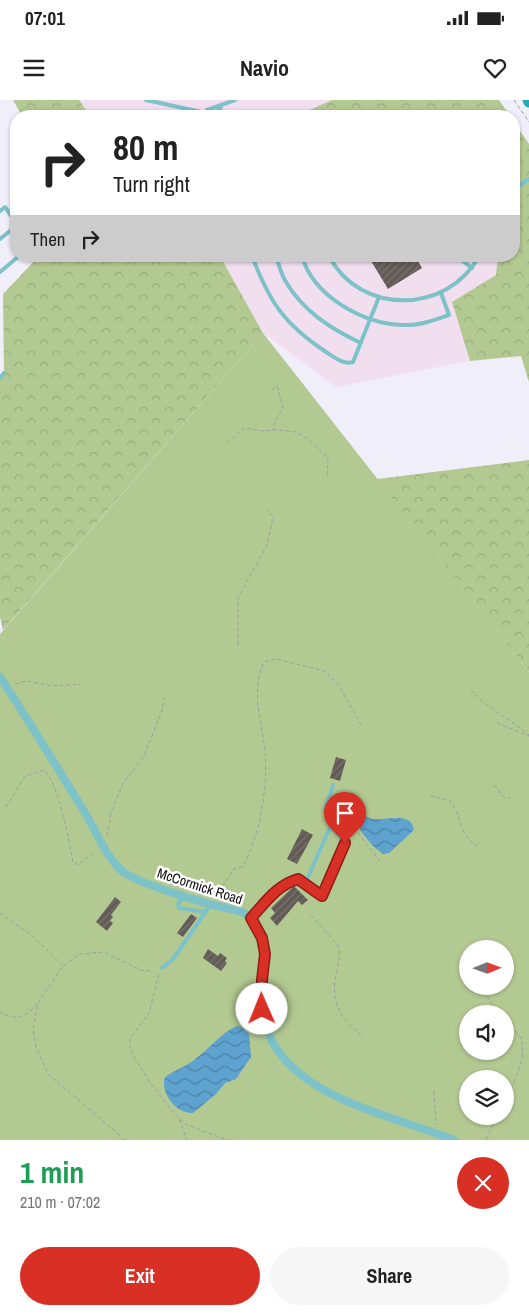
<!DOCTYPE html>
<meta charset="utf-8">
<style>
:root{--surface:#fff;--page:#f6f6f6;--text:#222;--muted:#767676;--accent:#d93025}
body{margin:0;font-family:"Archivo Narrow",sans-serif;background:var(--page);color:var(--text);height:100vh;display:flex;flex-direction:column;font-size:19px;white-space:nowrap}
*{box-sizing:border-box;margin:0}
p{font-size:16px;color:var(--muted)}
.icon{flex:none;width:28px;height:28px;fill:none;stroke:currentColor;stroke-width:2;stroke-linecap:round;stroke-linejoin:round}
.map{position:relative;height:1040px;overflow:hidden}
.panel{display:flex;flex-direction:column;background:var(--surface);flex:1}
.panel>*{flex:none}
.hud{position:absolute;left:10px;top:10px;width:510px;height:152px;border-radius:20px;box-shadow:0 1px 4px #0004;background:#fff;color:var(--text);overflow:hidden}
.needle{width:32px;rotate:89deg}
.controls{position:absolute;left:459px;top:840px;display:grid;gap:10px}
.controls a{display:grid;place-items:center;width:55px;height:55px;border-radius:50%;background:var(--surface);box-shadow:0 1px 4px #0004;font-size:25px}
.pin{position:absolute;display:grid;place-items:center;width:42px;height:42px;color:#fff;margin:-51px -21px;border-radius:50% 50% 50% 0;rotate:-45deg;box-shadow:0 0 5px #0007}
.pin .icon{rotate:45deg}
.me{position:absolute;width:55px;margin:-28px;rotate:359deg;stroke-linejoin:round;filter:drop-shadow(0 0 4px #0008)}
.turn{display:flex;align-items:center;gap:18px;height:105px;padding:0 20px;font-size:22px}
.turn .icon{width:65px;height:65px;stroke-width:2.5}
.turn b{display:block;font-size:35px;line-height:42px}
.then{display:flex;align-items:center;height:48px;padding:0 20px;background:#0003;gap:10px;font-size:19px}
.round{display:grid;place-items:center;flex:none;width:52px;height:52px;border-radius:26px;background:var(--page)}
.head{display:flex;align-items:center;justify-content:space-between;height:85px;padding:0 20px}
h1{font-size:30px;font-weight:700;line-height:38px;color:#1e9e55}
.button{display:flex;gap:10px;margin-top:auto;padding:10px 20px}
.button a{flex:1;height:58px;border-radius:30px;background:var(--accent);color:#fff;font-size:20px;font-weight:700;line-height:58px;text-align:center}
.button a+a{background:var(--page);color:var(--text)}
.status{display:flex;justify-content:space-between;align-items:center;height:35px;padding:0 25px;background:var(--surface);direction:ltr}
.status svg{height:14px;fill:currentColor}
header{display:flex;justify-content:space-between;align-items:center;height:65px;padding:0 20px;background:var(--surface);font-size:22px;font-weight:700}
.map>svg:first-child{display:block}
</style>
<div class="status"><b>07:01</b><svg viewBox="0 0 49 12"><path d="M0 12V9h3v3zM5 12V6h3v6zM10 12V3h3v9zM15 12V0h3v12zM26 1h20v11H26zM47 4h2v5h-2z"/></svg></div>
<header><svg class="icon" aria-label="menu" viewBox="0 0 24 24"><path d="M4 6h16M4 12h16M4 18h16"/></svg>Navio<svg class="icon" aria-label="heart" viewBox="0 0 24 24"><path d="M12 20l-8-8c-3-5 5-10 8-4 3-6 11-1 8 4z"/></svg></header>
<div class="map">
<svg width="529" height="1040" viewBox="0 0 529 1040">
<defs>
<pattern id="forest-crowns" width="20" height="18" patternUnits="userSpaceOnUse" patternTransform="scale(1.25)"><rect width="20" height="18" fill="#b3c992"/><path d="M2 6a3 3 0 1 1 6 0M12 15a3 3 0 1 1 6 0" fill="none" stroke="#99ab7d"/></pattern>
<pattern id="water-waves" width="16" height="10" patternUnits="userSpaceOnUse" patternTransform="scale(1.25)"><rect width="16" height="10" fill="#5ea2cf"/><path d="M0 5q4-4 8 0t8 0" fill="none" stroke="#4c82a7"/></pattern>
<pattern id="building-hatch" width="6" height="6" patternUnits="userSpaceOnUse" patternTransform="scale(1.25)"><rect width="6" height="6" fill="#635b55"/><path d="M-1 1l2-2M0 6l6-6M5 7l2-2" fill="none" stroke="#78726e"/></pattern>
</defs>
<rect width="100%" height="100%" fill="#f0eef9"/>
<path fill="#f1dff0" d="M 79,0 L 332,0 L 296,16 L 90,16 Z
M 220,156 L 498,156 L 496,175 L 452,202 L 470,261 L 336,287 L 263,233 Z"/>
<path fill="#b3c992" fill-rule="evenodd" d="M 263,233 L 529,572 L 529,1040 L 0,1040 L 0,534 ZM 468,849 L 505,849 L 505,886 L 468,886 ZM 468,914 L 505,914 L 505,951 L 468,951 ZM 468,979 L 505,979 L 505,1016 L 468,1016 Z"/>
<path fill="url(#forest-crowns)" d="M 13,0 L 79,0 L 90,16 L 22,16 Z
M 332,0 L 499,0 L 510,16 L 296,16 Z
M 514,22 L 529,44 L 529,282 L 521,256 L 470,261 L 452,202 L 496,175 L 498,156 L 514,156 Z
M 39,156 L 220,156 L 263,233 L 3,530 L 0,517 L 0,276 L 4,273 L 3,194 Z
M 529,360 L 529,572 L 377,379 Z"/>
<path fill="url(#water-waves)" d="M 354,706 C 360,709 363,716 369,718 C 383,723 411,709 414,730 L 389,753 L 383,754 C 368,743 358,729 351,712 Z
M 237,926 L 241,927 L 249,934 L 251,957 L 236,979 L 225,983 L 216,994 L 193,1013 C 176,1014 160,993 165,977 C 174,971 184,967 193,961 C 207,951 222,932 237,926 Z"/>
<path fill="url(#building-hatch)" d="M 368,156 L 415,156 L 422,168 L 388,189 Z
M 336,657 L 346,660 L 340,681 L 330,678 Z
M 302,729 L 313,735 L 297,764 L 287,759 Z
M 294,786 L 308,800 L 302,805 L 298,801 L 277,826 L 270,818 L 275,813 L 271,808 Z
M 115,797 L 121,802 L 111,815 L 113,817 L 110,821 L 113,823 L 107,831 L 96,822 Z
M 191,814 L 197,818 L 183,837 L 177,833 Z
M 208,849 L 218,856 L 220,853 L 227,858 L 225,861 L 227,863 L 221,871 L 203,858 Z"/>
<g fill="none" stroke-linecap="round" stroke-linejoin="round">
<path stroke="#9e9da5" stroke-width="1" stroke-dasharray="4 2.5" stroke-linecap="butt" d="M 514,0 L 529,22
M 272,290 L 277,286 L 283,307 L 273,327 L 274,331
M 227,343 L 244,328 L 263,331 L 280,330 L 296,332 L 308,339 L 328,358 L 327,377
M 238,545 L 238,498 L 267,445 L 273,417 L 268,409
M 15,584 L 26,581 L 53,586 L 81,584
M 471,590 C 487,609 511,619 529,635
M 497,623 L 529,636
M 494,685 L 504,697 L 510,698
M 342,692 L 353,696 L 348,709 L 350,722 L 381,763
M 430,696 L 449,700 C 463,716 457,733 477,746
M 6,707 L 25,676 L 44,670 C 59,684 69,741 73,762 L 78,765 L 96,751
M 107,736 L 111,713 L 123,683 L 144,656 L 162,611 L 164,598
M 215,797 L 234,769 L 242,767 C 260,738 268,686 265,652 C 262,621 250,592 264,562 L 276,559 L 325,571 L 339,585 L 362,627
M 0,813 L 34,837 L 63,866
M 311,815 L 339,847 C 341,860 336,869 335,882 C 332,907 345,924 364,937
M 159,874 L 149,913 L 130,939 L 130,950 L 149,981 L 178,1018 L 187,1025 L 227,1040
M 487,896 L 498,914
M 0,912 C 16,922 26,917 37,904
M 505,922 C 509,927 516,931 520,936 C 529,955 514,982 505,1000
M 434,991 L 436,1025
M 179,1019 L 187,1040
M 125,1040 L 48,974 L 36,947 L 33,930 L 38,903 L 63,866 L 80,854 L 104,852 L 141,870 L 151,871
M 486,1040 L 497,1016"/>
<path stroke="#7cc2c8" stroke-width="4" d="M 146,0 L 197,11 L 209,15 L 217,12 L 221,7
M 205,14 L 207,10 L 235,0
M 514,89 L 529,79
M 0,111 L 5,107 L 16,123
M 0,139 L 16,126
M 252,156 C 270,203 284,224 326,252 C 334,257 343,265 353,262 L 379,197
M 276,156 C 279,164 281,175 286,182 C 303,211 331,229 361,243
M 302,156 C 313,196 363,224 403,225 C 419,226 434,220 449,215 L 441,193
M 329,156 C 360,216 448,214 479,156
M 456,156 L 472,168
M 0,172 L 19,156
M 0,278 L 4,273
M 305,784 L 322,796 L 345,743 L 331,725
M 184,797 L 178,804 L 179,808 L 206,812
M 251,818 C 265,803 277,785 298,779 L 305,784 L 331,725 L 325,711 L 333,685
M 162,868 L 173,859 L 211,804"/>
<path stroke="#7cc2c8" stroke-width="8" d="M 0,577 C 29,621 56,666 84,711 C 97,732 104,754 122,771 C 136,783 201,802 221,807 C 232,810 244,810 252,819 C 272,846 260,876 262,906 C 268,994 390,1014 454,1040"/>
<path stroke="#29a9b3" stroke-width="11" d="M 528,0 L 529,2"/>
</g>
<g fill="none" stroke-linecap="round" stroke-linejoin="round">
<defs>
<path id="route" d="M 262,909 L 262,880 L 265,854 L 262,838 L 251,818 C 265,803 277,785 298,779 L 322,796 L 345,743"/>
</defs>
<use href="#route" stroke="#8d1f18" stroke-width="12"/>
<use href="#route" stroke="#d93025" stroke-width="9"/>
</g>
<g text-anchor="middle" stroke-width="5" stroke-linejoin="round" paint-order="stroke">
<g font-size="14" fill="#0e0e11" stroke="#fff">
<text transform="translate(200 786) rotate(18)" y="5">McCormick Road</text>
</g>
</g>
</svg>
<div class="controls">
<a><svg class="needle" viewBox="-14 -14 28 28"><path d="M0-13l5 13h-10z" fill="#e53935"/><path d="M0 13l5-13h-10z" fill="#767676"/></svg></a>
<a><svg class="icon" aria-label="sound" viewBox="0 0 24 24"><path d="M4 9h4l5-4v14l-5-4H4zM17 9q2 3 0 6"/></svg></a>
<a><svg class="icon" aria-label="layers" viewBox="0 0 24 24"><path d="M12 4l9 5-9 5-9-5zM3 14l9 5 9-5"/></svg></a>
</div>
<div class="pin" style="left:345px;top:743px;background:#d93025"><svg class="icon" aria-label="arrive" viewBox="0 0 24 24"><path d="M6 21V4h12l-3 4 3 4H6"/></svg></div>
<svg class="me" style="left:262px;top:909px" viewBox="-20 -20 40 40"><circle r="19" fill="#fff"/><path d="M0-13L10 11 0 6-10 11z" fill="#d93025"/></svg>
<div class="hud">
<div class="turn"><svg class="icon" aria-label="right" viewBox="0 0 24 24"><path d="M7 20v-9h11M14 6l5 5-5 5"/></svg><div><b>80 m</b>Turn right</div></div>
<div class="then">Then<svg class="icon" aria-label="right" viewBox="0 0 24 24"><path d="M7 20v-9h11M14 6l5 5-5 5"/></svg></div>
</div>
</div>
<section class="panel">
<div class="head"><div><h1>1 min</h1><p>210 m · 07:02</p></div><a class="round" style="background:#d93025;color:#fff"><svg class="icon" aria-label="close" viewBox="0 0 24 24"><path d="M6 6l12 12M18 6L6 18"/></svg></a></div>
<div class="button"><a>Exit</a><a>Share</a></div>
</section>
